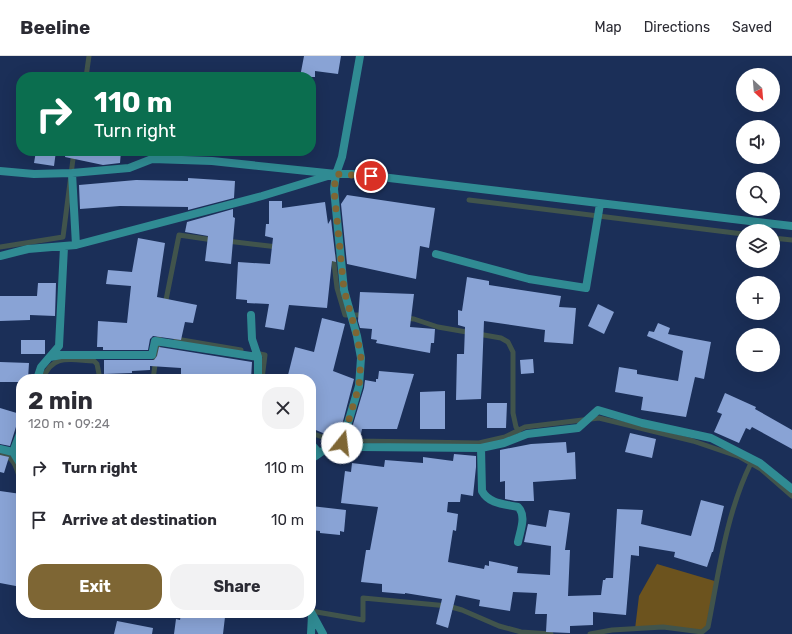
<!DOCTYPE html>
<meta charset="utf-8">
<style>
:root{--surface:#fff;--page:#f2f2f3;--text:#2b2b33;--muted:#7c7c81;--line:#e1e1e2;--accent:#7e6634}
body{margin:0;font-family:Rubik,sans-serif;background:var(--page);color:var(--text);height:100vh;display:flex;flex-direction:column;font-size:15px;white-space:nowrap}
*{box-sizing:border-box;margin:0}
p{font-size:13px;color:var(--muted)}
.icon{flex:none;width:22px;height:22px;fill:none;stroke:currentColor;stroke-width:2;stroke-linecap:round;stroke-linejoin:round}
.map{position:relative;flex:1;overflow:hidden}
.panel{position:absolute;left:16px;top:318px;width:300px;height:244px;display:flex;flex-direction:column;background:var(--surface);border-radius:16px;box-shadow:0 4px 16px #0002}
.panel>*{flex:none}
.guide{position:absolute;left:16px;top:16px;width:300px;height:84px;border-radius:16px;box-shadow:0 4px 16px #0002;background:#0b6e4f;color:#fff;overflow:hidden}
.needle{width:26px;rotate:154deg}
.fabs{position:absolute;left:736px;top:12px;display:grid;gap:8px}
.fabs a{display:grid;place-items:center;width:44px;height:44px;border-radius:50%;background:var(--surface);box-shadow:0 4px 16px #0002;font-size:20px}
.pin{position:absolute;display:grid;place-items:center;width:34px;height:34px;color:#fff;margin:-17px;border:2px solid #fff;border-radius:50%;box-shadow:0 1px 4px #0007}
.me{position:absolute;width:44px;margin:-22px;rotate:16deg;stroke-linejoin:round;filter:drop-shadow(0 0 3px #0008)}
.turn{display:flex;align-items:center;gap:14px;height:84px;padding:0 12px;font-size:18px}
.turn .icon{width:52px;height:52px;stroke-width:2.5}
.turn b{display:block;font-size:28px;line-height:34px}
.round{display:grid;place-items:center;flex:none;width:42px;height:42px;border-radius:16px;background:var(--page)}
.overview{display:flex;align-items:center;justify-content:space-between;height:68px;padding:0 12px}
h1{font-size:24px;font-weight:700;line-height:30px}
.cta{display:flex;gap:8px;margin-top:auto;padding:8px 12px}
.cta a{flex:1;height:46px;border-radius:16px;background:var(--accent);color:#fff;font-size:16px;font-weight:700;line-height:46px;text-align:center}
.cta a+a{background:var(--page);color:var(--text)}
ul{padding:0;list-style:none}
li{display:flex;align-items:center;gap:12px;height:52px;padding:0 12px}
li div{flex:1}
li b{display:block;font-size:15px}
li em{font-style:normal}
header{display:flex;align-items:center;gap:24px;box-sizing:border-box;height:56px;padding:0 20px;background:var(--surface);border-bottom:1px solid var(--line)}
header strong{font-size:19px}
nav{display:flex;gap:22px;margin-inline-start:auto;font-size:14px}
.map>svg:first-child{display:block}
</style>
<header>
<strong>Beeline</strong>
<nav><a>Map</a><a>Directions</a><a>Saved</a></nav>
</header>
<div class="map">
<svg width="792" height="578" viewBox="0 0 792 578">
<rect width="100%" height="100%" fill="#1b2f58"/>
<path fill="#6c531e" d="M 657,508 L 718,526 L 708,570 L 702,575 L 664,570 L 635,573 L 639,540 Z"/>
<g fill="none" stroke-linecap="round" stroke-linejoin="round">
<path stroke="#41544c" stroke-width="5" d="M 86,21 L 89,0
M 469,144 L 743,178
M 773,182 L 792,184
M 227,185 L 278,191
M 0,191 L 63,181 L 74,95
M 333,199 L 337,232 L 345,259 L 365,259
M 165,249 L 179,179 L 213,184
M 405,262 L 414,263 L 438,271 L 501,282 L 508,286 L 513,296 L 513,357 L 516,371 L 519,375
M 176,283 L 241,294
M 255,297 L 265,299 L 262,323
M 43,323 C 52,297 71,304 94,305 L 97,308 L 100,323
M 153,323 L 160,275
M 311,377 L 328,383 L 358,385 L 479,387 L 505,381 L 525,371 L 599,362 L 693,385 L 740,401 L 761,413 L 792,440
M 21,390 L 21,395
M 0,398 C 15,400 17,414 21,427
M 311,555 L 363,564 L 363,542 L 448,550 L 462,554 L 499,570 L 521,576 L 551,578
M 590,578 L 612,574 L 663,571 L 702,576 L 708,571 C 719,515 726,458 751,407"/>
</g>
<path fill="#89a3d5" d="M 304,0 L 341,0 L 338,18 L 315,15 L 315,21 L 300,21 Z
M 36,95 L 56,95 L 54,110 L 34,107 Z
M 66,95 L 121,95 L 120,107 L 103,109 L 65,101 Z
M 188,122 L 235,125 L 234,142 L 188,154 L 188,151 L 120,150 L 80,153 L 79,129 L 136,124 L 188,125 Z
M 347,139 L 435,152 L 429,192 L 420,190 L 416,223 L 347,208 L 341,148 Z
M 269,145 L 282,145 L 282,152 L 325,146 L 328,168 L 331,163 L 336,206 L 332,205 L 327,252 L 289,249 L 284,274 L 265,271 L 269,248 L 247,247 L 247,244 L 236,243 L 238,206 L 270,208 L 273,182 L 265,180 L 266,168 L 269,168 Z
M 233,153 L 233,161 L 235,162 L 231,208 L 205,205 L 208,180 L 185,176 L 187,166 Z
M 138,182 L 165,187 L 157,241 L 197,249 L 193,267 L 185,266 L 181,284 L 153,280 L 150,283 L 148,294 L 103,294 L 103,291 L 97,291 L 98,265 L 127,267 L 131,230 L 106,228 L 108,214 L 132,216 Z
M 467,221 L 489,225 L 489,229 L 561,240 L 559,251 L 576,252 L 573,288 L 544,286 L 545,274 L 484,265 L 481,343 L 456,344 L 457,298 L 464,298 L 465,271 L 458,269 L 458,254 L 462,255 Z
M 38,227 L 56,227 L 55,260 L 30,259 L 30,264 L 0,265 L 0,240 L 37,240 Z
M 360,236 L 414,238 L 410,271 L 435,273 L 434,287 L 431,287 L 430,297 L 376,287 L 377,284 L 371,283 L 372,273 L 360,272 L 358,265 Z
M 598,248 L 614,256 L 604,278 L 588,270 Z
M 322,262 L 345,268 L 333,315 L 354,323 L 341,373 L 334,371 L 330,380 L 311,372 L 311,323 L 287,323 L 295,291 L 314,296 Z
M 658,267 L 670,272 L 668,278 L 711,286 L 704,323 L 695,321 L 686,361 L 641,354 L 643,341 L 615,336 L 619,311 L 637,314 L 637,318 L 678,325 L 683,295 L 647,280 L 649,275 L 654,276 Z
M 21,284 L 45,284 L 45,298 L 21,298 Z
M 159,291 L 252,306 L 251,323 L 181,323 L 181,312 L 150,310 L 150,314 L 132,315 L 132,317 L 104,318 L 104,304 L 154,304 L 157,300 Z
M 533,303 L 534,317 L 521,318 L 520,304 Z
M 0,306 L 29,307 L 28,323 L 21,323 L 21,326 L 0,326 Z
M 379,315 L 414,318 L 397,373 L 362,373 L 361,378 L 351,375 L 364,332 L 365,324 L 376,326 L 376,323 L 378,323 Z
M 445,335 L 445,373 L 420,373 L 420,336 Z
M 725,337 L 756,351 L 755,353 L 792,374 L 792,393 L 752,371 L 750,374 L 746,372 L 739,387 L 714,376 L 722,358 L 717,356 Z
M 487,347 L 507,347 L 506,372 L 487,372 Z
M 0,352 L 20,358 L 10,390 L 0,388 Z
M 630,377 L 656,383 L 652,402 L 625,396 Z
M 566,386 L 567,397 L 575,396 L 576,423 L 533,426 L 534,445 L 515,445 L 505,443 L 505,425 L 500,426 L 500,394 L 531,388 Z
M 454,398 L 476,400 L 476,411 L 473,440 L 461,438 L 460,446 L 448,446 L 447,456 L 458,458 L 456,475 L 453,474 L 448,506 L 484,513 L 485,509 L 489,510 L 489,505 L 518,511 L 517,517 L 550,519 L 551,490 L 524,486 L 528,468 L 546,471 L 549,454 L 570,457 L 565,494 L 570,494 L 568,540 L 601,539 L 603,524 L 605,524 L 606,522 L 613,522 L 617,453 L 643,454 L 641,468 L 691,480 L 701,444 L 724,450 L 713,496 L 712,496 L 707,511 L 674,501 L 675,496 L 639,490 L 639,500 L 631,499 L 626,559 L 593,556 L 593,569 L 570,570 L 570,577 L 546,576 L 547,558 L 535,558 L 537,537 L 513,536 L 510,555 L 479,550 L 480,544 L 456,539 L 448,572 L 436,568 L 442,543 L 405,537 L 405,538 L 382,536 L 382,528 L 361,526 L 366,494 L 370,494 L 378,451 L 341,447 L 345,415 L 351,416 L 352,407 L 384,411 L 385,404 L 423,407 L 423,401 L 453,405 Z
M 0,399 L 9,401 L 4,417 L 0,416 Z
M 0,435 L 21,438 L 21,531 L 0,527 Z
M 311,450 L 346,454 L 344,476 L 340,475 L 340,479 L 320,477 L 320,475 L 311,474 Z
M 181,558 L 225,561 L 223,578 L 174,578 L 176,563 L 180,564 Z
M 117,565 L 153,572 L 152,578 L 114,578 Z"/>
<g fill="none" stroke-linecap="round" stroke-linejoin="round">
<path stroke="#308b93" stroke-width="8" d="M 0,115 L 34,118 L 72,117 L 129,112 L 152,103 L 212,105 L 336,118 L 356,118 L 792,170
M 72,117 L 76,189
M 436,198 L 529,223 L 586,232 L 600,148
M 0,200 L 28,193 L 76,189 L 262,140 L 331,119
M 251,259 L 252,283 L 258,301
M 50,301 L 61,299 L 152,299 L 155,285 L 258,301 L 258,323
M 37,323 L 41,311 L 59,290 L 64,191
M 342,387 L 359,330 L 361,302 L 357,280 L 344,234 L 334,133 L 336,118 L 342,101 L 360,0
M 311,388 L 319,397
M 481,392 L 482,435 C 489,448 504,448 518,451 C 527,460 520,475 518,486
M 0,393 L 13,396 L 21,409
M 13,396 L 21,375
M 311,403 C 334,388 331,384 360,391 L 481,392 L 504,387 L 527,378 L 578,372 L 598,354 L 642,367 L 711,382 L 760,407 L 792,433
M 311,556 L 323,578
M 311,578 L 312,559"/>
</g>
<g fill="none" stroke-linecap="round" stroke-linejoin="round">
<path stroke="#7e6634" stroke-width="7" stroke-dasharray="0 12.6" d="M 342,387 L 359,330 L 361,302 L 357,280 L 344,234 L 334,134 L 336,118 L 371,120"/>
</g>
</svg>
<div class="fabs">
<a><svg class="needle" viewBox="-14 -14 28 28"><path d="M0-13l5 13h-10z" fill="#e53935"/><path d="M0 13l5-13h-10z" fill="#7c7c81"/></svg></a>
<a><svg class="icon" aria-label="sound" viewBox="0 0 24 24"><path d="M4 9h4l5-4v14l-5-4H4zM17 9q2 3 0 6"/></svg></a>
<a><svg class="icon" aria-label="search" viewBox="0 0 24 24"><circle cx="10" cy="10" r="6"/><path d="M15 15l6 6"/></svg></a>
<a><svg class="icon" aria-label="layers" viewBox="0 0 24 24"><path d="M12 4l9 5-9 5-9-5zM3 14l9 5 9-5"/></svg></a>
<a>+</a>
<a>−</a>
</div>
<div class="pin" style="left:371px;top:120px;background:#d93025"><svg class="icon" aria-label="arrive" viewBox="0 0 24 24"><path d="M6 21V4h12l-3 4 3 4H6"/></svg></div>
<svg class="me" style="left:342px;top:387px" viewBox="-20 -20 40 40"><circle r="19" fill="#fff"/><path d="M0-13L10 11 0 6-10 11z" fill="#7e6634"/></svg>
<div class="guide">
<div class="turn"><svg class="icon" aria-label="right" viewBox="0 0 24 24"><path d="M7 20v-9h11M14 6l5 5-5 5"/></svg><div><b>110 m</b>Turn right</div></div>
</div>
<section class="panel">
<div class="overview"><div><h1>2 min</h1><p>120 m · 09:24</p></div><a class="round"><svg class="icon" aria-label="close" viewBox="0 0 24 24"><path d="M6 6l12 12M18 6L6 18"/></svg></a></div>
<ul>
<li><svg class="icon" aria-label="right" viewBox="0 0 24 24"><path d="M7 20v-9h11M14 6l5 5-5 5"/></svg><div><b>Turn right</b></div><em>110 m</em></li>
<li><svg class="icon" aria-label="arrive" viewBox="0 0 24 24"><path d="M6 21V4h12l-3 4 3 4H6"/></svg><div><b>Arrive at destination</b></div><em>10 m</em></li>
</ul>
<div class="cta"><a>Exit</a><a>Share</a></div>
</section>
</div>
